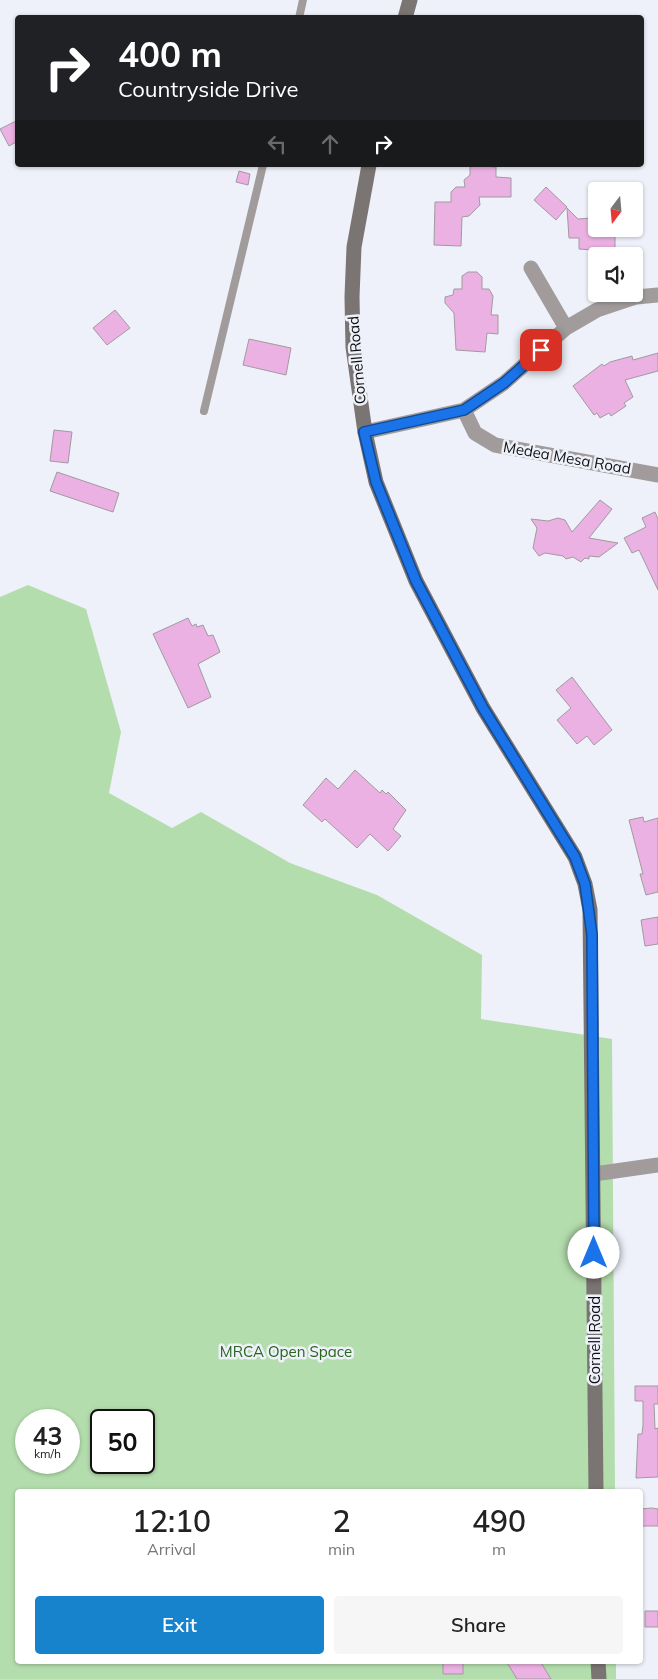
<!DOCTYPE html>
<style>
:root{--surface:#fff;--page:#f6f6f6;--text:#222;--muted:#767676;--accent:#1683cc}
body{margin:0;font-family:Mulish,sans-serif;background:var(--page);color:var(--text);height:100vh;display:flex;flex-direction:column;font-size:19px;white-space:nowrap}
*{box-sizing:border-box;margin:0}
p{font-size:16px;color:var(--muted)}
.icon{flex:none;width:28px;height:28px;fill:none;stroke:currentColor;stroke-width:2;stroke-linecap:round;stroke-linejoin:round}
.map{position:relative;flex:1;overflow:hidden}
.details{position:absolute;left:15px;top:1489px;width:628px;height:175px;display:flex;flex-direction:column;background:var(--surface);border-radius:5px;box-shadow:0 1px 4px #0004}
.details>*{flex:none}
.banner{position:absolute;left:15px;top:15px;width:629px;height:152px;border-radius:5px;box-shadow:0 1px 4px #0004;background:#202124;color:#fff;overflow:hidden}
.needle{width:32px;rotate:196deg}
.fabs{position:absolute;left:588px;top:182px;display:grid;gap:10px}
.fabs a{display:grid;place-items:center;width:55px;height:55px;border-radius:5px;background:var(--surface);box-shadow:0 1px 4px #0004;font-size:25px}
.speed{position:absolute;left:15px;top:1409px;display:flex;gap:10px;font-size:25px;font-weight:700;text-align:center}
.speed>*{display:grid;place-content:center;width:65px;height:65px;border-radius:50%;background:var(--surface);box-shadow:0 1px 4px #0004;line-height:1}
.speed small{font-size:12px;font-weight:400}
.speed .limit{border:2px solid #111;border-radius:8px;background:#fff;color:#111}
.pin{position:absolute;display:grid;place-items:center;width:42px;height:42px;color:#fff;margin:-21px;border-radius:10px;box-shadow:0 2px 8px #0006}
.me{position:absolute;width:55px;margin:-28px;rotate:0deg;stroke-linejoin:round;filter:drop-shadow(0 0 4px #0008)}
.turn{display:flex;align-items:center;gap:18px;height:105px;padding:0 20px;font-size:22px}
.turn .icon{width:65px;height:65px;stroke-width:2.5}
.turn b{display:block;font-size:35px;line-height:42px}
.lanes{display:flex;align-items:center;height:48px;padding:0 20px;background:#0003;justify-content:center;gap:25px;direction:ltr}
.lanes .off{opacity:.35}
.eta{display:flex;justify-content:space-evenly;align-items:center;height:85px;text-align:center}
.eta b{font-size:30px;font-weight:600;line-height:35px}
.button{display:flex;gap:10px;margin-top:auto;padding:10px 20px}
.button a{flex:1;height:58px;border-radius:5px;background:var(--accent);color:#fff;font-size:20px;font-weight:600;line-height:58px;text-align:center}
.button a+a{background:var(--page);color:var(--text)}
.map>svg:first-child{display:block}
</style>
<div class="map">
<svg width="658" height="1679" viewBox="0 0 658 1679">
<rect width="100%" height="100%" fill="#eef1f9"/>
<path fill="#b4ddad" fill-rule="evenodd" d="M 28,585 L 86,609 L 121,732 L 109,793 L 172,828 L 201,812 L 290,863 L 377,895 L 482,955 L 481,1019 L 612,1039 L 615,1491 L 18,1491 L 18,1661 L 616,1661 L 616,1679 L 0,1679 L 0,597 ZM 26,1420 L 69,1420 L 69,1462 L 26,1462 ZM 101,1420 L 144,1420 L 144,1462 L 101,1462 Z"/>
<path fill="#eab1e2" stroke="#a19aa0" d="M 18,120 L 18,141 L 9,146 L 0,129 Z
M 470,165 L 496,167 L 496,177 L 511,178 L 511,197 L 479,197 L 480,205 L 469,216 L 462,217 L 461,246 L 434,245 L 435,202 L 451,202 L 451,192 L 456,187 L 465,187 L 464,180 L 470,175 Z
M 239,171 L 250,174 L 248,185 L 236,182 Z
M 546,187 L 567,207 L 556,220 L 534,200 Z
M 567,208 L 578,219 L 591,218 L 595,222 L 595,229 L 615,229 L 615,253 L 592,256 L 592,250 L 579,249 L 579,238 L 569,238 Z
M 468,272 L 477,272 L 482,277 L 482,289 L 489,289 L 493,296 L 491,315 L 498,315 L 498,334 L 487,333 L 485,352 L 456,350 L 454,313 L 445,303 L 445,297 L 453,295 L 454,289 L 462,289 L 462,276 Z
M 115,310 L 130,328 L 107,345 L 93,328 Z
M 249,339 L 291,348 L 286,375 L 243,365 Z
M 658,353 L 658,371 L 625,380 L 633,397 L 624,403 L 626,406 L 611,416 L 609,413 L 600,418 L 597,413 L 594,415 L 573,386 L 602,364 L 604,366 L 610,362 L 632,356 L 633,360 Z
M 54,430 L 72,432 L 68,463 L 50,461 Z
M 57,472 L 119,493 L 113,512 L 50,491 Z
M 600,500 L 612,509 L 589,538 L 618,543 L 599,557 L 589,556 L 589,559 L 585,558 L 581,562 L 573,557 L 566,559 L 563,556 L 545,553 L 539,556 L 533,548 L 537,528 L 531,519 L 548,521 L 558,518 L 565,520 L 572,532 Z
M 655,512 L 658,519 L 658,590 L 639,550 L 632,553 L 624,538 L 646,527 L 642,518 Z
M 188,618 L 192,626 L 196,624 L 197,627 L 203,625 L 208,636 L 213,635 L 220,652 L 198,664 L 211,697 L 188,708 L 153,634 Z
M 572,677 L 612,730 L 594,745 L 587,736 L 577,744 L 557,720 L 571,708 L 556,690 Z
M 355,770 L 380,793 L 382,790 L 386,794 L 388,792 L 406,810 L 393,829 L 401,836 L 388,851 L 370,834 L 357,848 L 325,819 L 322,822 L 303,805 L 326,778 L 338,789 Z
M 643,817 L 644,822 L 658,818 L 658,892 L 646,895 L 640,874 L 643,874 L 629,820 Z
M 658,917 L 658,944 L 645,946 L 641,920 Z
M 635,1386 L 658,1386 L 658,1404 L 654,1404 L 655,1429 L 658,1428 L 658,1477 L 636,1478 L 638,1434 L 642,1434 L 643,1425 L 643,1401 L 635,1401 Z
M 652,1508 L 658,1509 L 658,1526 L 640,1526 L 640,1509 Z
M 645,1611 L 658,1611 L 658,1627 L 645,1627 Z
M 443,1661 L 463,1661 L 463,1674 L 443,1674 Z
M 506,1661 L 540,1661 L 551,1679 L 517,1679 Z"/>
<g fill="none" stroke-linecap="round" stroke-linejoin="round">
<path stroke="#a19c9b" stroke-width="8" d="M 299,18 L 303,0
M 204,411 L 263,165"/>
<path stroke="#a19c9b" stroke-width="15" d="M 531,268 L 566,328
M 464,410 L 475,433 L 495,445 L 658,475
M 365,432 L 464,410 L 504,383 L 566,328 L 597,310 L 636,297 L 658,295
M 594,1174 L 658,1165"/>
<path stroke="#7a7472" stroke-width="15" d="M 405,18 L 410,0
M 369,165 L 354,247 L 352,297 L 353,347 L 365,432 L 376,482 L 416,581 L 483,708 L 575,857 L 585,884 L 590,910 L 596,1491
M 598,1661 L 599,1679"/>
</g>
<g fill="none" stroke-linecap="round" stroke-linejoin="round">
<defs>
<path id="route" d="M 541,350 L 504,383 L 464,410 L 364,432 L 376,482 L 416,581 L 483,708 L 575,857 L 585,884 L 592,935 L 594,1253"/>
</defs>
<use href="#route" stroke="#114b97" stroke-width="12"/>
<use href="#route" stroke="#1a73e8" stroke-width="9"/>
</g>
<g text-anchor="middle" stroke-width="5" stroke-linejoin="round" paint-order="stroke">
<g font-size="15" fill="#0d0e10" stroke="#eef1f9">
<text transform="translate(357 360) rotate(-95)" y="5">Cornell Road</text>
<text transform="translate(567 458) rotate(10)" y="5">Medea Mesa Road</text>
<text transform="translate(595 1340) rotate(-90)" y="5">Cornell Road</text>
</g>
<g font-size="15" fill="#27651e" stroke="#eef1f9">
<text x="286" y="1357">MRCA Open Space</text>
</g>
</g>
</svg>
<div class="fabs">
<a><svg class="needle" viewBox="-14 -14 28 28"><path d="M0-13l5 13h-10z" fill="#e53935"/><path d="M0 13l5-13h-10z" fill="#767676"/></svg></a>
<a><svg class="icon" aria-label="sound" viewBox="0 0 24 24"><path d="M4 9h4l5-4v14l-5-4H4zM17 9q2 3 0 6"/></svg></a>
</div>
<div class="speed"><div>43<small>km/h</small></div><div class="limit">50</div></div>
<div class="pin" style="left:541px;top:350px;background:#d93025"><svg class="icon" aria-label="arrive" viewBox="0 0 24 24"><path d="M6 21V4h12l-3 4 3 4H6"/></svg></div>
<svg class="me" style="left:594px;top:1253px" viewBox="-20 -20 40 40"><circle r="19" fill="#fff"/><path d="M0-13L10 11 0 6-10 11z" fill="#1a73e8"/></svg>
<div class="banner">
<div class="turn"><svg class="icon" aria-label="right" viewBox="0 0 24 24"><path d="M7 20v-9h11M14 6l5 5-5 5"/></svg><div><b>400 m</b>Countryside Drive</div></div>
<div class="lanes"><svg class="icon off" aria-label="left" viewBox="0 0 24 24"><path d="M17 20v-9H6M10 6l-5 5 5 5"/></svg><svg class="icon off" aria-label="ahead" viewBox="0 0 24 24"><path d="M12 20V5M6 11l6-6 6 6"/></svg><svg class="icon" aria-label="right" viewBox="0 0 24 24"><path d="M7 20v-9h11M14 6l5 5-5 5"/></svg></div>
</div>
<section class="details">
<div class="eta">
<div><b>12:10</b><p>Arrival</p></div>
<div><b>2</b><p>min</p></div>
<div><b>490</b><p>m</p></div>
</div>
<div class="button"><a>Exit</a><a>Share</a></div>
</section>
</div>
